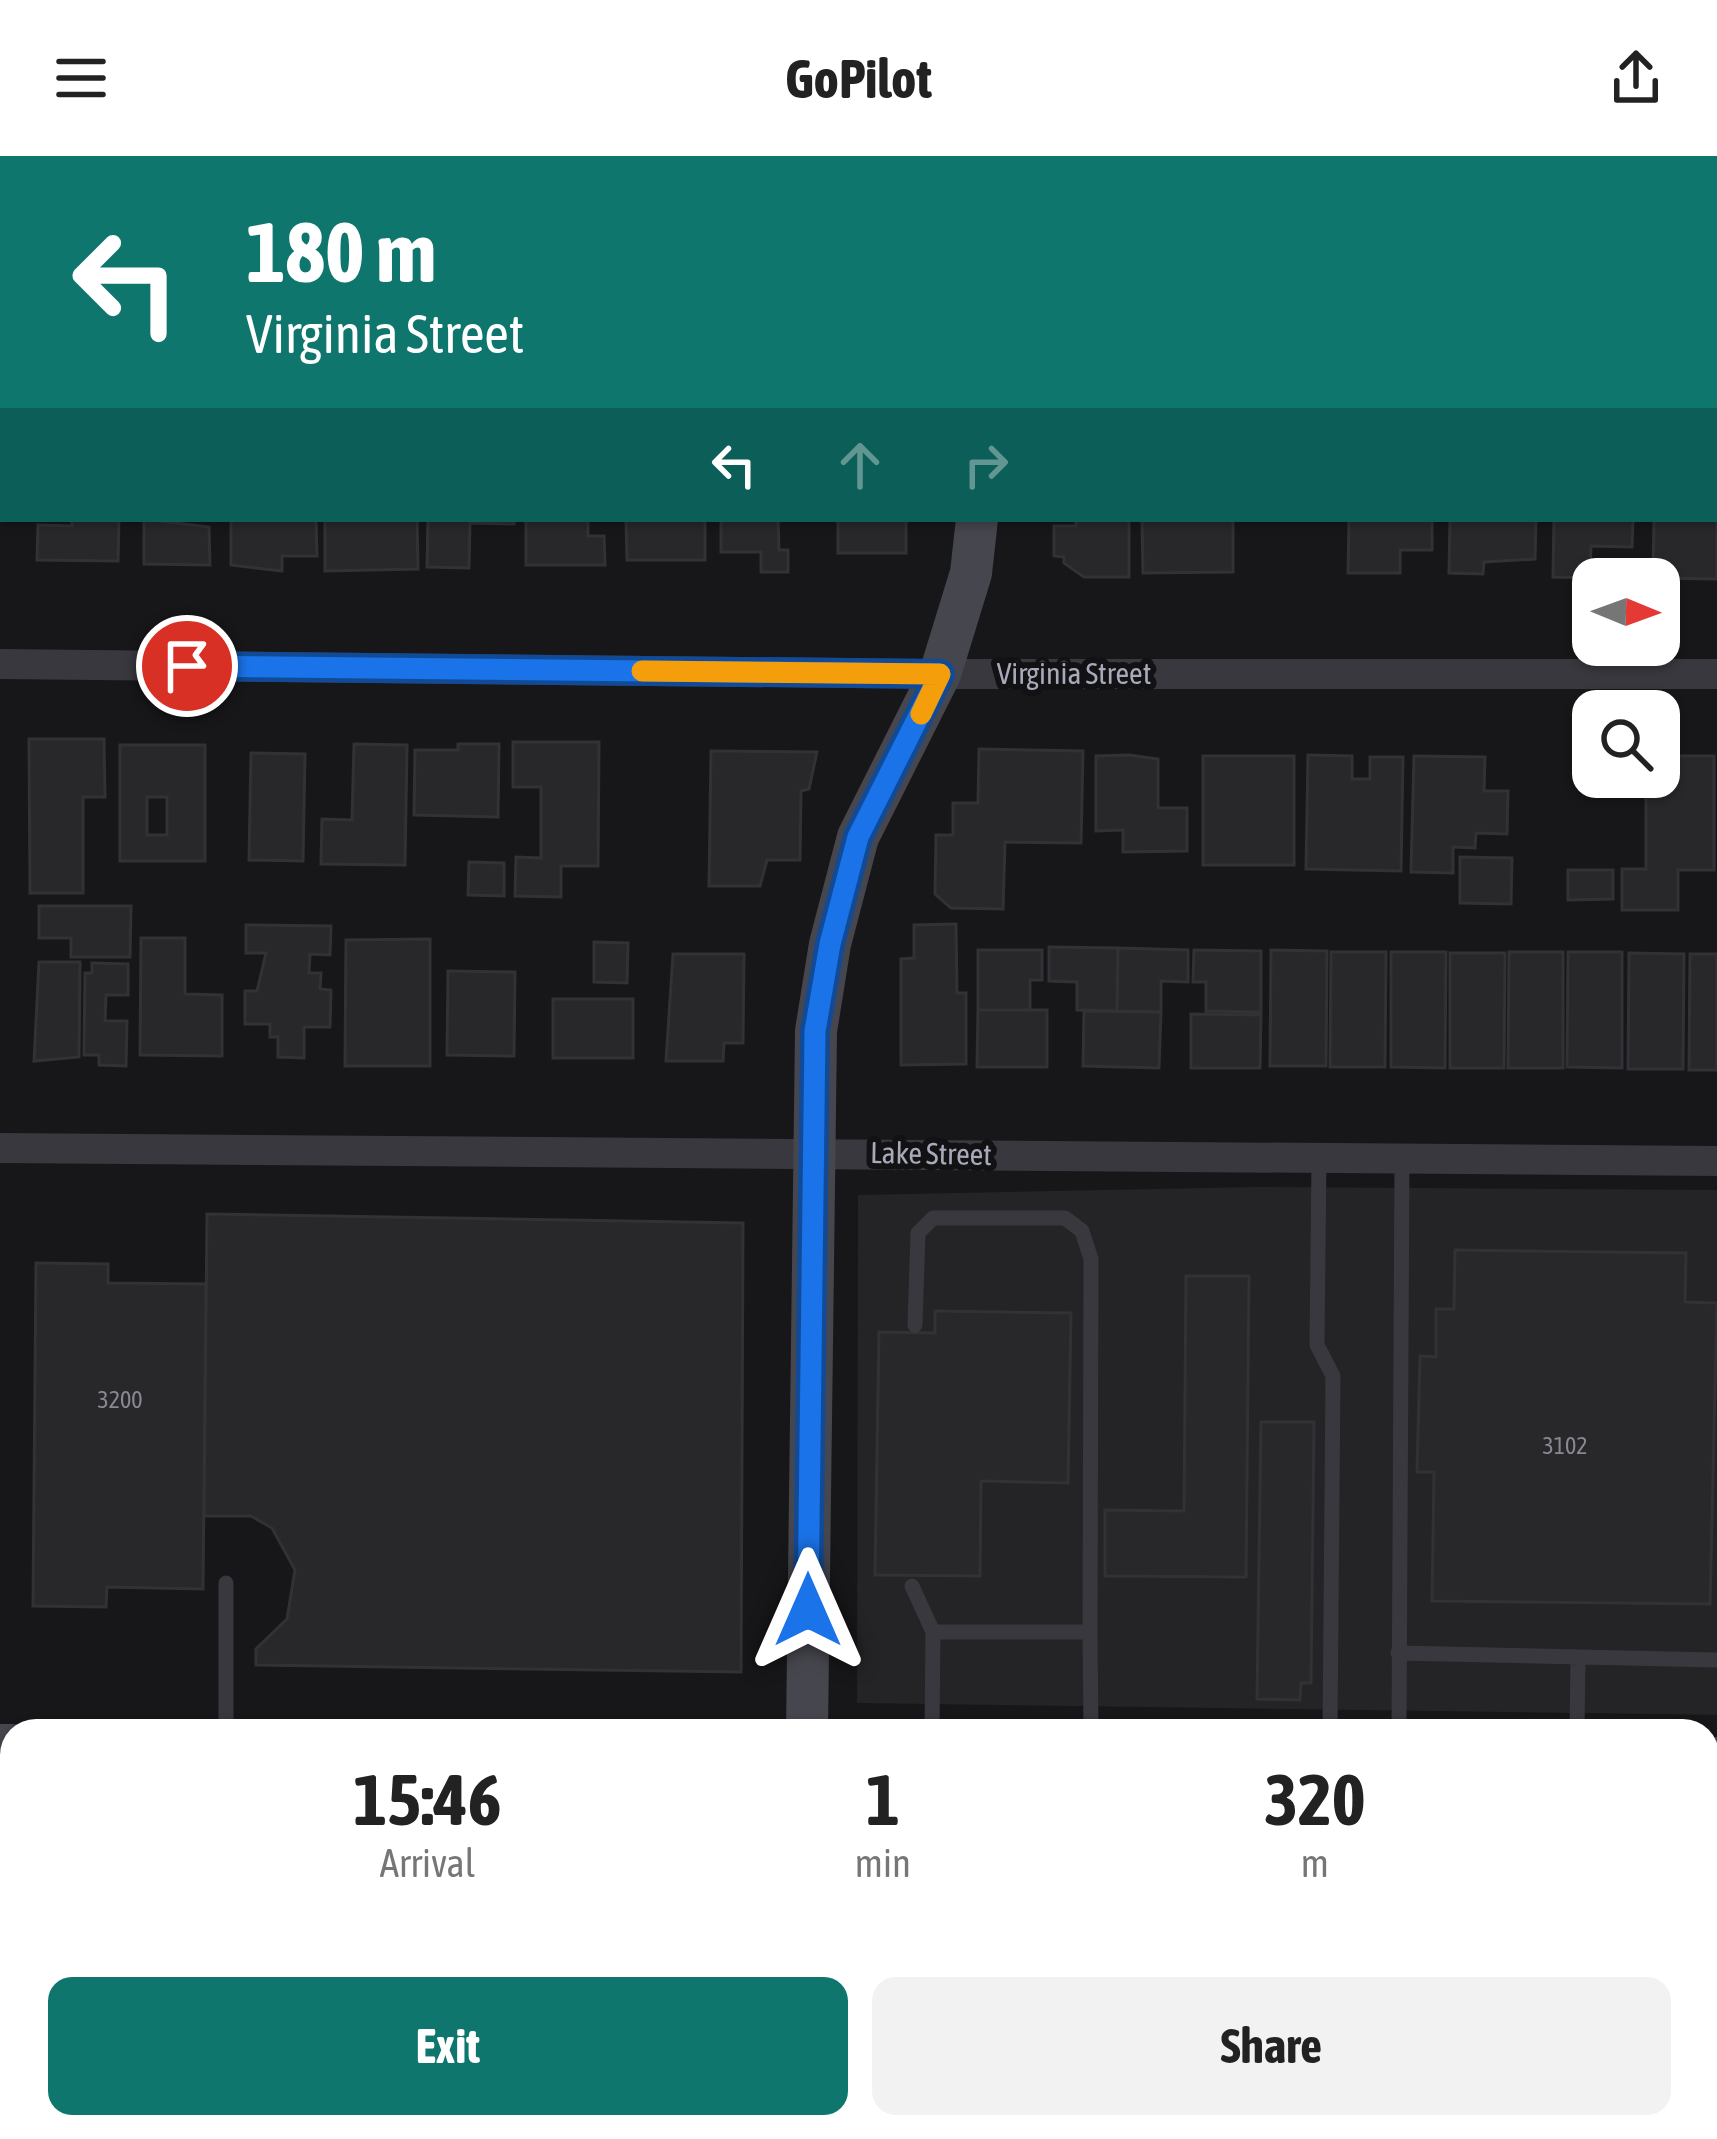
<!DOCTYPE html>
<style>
:root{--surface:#fff;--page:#f2f2f2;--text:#222;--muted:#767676;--accent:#0f766e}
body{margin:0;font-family:"Asap Condensed",sans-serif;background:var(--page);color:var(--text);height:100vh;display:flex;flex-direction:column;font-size:45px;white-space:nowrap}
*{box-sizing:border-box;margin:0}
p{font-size:39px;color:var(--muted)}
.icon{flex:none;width:66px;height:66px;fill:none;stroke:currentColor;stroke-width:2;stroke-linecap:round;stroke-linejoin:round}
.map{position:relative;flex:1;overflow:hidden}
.details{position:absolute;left:0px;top:1563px;width:1719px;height:420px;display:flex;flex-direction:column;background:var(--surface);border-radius:36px 36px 0 0;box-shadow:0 3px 9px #0004}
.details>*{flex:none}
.banner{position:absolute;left:0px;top:0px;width:1719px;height:366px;box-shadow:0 3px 9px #0004;background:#0f766e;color:#fff;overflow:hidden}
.needle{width:78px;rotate:91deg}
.fabs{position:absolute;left:1572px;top:402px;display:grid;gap:24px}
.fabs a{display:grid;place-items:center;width:108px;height:108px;border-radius:24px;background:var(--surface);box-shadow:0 3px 9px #0004;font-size:60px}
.pin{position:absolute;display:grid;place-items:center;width:102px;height:102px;color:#fff;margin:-51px;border:6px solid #fff;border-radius:50%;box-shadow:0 3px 12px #0007}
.me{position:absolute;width:132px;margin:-66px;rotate:0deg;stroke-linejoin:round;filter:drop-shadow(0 0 9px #0008)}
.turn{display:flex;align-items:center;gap:42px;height:252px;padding:0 48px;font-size:54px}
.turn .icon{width:156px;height:156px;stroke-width:2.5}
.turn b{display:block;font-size:84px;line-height:102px}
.lanes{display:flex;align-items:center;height:114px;padding:0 48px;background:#0003;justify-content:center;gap:60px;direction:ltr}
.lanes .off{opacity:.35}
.eta{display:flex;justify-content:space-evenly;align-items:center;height:204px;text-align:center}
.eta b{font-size:72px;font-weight:700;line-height:84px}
.action{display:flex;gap:24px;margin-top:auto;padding:24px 48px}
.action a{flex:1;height:138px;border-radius:24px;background:var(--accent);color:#fff;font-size:48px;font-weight:700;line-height:138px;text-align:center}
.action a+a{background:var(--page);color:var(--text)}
header{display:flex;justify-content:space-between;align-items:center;height:156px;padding:0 48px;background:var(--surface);font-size:54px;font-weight:700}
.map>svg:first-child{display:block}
</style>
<header><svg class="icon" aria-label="menu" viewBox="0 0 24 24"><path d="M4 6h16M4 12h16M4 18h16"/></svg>GoPilot<svg class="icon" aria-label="share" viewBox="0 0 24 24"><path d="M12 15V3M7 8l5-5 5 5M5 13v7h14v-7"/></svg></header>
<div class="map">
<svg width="1717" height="1983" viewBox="0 0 1717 1983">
<rect width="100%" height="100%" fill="#171719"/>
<path fill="#242326" d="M 1255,1031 L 1717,1034 L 1717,1559 L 857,1547 L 858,1039 Z
M 0,1701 L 12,1701 L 12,1971 L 189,1971 L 189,1983 L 0,1983 Z
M 1707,1715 L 1717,1715 L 1717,1983 L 1539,1983 L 1540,1971 L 1707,1971 Z
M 432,1971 L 770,1971 L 770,1983 L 432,1983 Z
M 1213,1971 L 1533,1971 L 1533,1983 L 1213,1983 Z"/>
<path fill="#28272a" stroke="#323135" stroke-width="3" fill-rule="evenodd" d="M 1717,333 L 1717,423 L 1653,422 L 1654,363 L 1716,363 Z
M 72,363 L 119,363 L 118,405 L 37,404 L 38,369 L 72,370 Z
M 144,363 L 209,371 L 210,409 L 144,408 Z
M 231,363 L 316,363 L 317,400 L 282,400 L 282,415 L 231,409 Z
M 325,363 L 417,363 L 418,413 L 325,415 Z
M 428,363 L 514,363 L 514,368 L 470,367 L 469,412 L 427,411 Z
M 526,363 L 588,363 L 588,380 L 604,380 L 605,409 L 526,409 Z
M 626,363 L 705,363 L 705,404 L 627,404 Z
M 721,363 L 778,363 L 779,394 L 788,394 L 788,416 L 761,416 L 761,396 L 721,396 Z
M 838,363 L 906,363 L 906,397 L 838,397 Z
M 1076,363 L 1129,363 L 1129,421 L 1084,421 L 1064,407 L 1064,401 L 1054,400 L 1054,370 L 1076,370 Z
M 1142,363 L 1233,363 L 1233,416 L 1143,417 Z
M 1349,363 L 1432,363 L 1432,394 L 1400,394 L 1400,417 L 1348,417 Z
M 1450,363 L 1536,363 L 1535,403 L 1484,406 L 1483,418 L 1449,417 Z
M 1554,363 L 1633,363 L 1632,391 L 1591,390 L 1590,422 L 1553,421 Z
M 29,583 L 104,583 L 105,641 L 83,641 L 83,737 L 30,737 Z
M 513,586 L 599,586 L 598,710 L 561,710 L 561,741 L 515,740 L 516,701 L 541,702 L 541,631 L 513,631 Z
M 354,588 L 407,589 L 405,709 L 321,708 L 322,663 L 352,664 Z
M 458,588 L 499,588 L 498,661 L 414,659 L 415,594 L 458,594 Z
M 120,589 L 205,589 L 205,705 L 120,705 ZM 147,641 L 167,641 L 167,679 L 147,679 Z
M 979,593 L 1083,595 L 1081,687 L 1005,686 L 1003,753 L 951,752 L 935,738 L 936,679 L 953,679 L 953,647 L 978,647 Z
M 711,595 L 817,596 L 809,633 L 801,635 L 800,704 L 767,704 L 760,730 L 709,730 Z
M 251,597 L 305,598 L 303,705 L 249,704 Z
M 1129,599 L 1158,603 L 1158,652 L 1187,652 L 1187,695 L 1123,696 L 1123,674 L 1096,675 L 1096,600 Z
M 1308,599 L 1352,600 L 1352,623 L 1370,623 L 1370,601 L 1403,601 L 1401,715 L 1306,713 Z
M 1203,600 L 1294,600 L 1294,709 L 1203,709 Z
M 1414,600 L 1485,601 L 1484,635 L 1508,635 L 1507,678 L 1476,677 L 1475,692 L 1453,691 L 1453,717 L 1411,716 Z
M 1659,600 L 1714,600 L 1714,714 L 1678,714 L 1678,754 L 1622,754 L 1622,713 L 1646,713 L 1646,639 L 1624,640 L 1624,621 L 1659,621 Z
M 1460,701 L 1512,702 L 1511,748 L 1460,747 Z
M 469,706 L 504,707 L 504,740 L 468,739 Z
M 1568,714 L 1613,714 L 1613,743 L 1568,744 Z
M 39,750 L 131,750 L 130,801 L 71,801 L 71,782 L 39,782 Z
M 956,768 L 957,837 L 966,837 L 966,908 L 901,909 L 901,803 L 914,802 L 914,769 Z
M 246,769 L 331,770 L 330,799 L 310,798 L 309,817 L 321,817 L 320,833 L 331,834 L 330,871 L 304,871 L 304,902 L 278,901 L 278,881 L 270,881 L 270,868 L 245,868 L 245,835 L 257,835 L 266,797 L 246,797 Z
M 141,782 L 185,782 L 185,838 L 222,839 L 222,900 L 140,899 Z
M 430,783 L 430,910 L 345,910 L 346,784 Z
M 594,786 L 628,787 L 627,827 L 594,826 Z
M 1049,791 L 1118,792 L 1117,855 L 1077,854 L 1077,826 L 1049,825 Z
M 1118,792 L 1188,794 L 1188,826 L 1161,825 L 1161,856 L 1117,855 Z
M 978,794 L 1042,794 L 1042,824 L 1030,824 L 1030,854 L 978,854 Z
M 1194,794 L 1261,795 L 1261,856 L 1206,855 L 1206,826 L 1193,826 Z
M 1271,794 L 1327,795 L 1326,910 L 1270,910 Z
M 1331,796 L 1386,796 L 1385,911 L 1330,911 Z
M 1391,796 L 1446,796 L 1445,912 L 1391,911 Z
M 1509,796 L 1563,796 L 1563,912 L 1508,912 Z
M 1568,796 L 1622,796 L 1622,912 L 1567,911 Z
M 1450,797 L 1505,797 L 1504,912 L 1450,912 Z
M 1629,797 L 1684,798 L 1683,913 L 1628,913 Z
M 673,798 L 744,798 L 743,887 L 724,887 L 723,905 L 666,905 Z
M 1690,798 L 1717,798 L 1717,914 L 1689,914 Z
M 39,806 L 80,806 L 79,901 L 34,905 Z
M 92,807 L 128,808 L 128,839 L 106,839 L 105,865 L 127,865 L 126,910 L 99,909 L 99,899 L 84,899 L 85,817 L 92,817 Z
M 448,815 L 515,816 L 514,900 L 447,899 Z
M 553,843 L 633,843 L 633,902 L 553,902 Z
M 978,854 L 1047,854 L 1047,911 L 977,911 Z
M 1084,855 L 1161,856 L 1159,912 L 1083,910 Z
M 1191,858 L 1261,859 L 1260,912 L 1191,912 Z
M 207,1058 L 743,1067 L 741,1516 L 256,1509 L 256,1493 L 287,1463 L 295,1414 L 272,1372 L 251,1360 L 204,1360 Z
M 1455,1094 L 1686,1097 L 1685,1146 L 1717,1147 L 1710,1448 L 1432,1445 L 1434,1316 L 1417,1316 L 1420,1200 L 1436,1201 L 1436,1153 L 1454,1153 Z
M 36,1107 L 108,1108 L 108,1127 L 206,1128 L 203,1433 L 107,1431 L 106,1451 L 33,1450 Z
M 1186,1120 L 1249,1120 L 1246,1421 L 1105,1420 L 1105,1354 L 1184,1355 Z
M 935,1155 L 1071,1157 L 1068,1327 L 981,1325 L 980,1420 L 875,1419 L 879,1176 L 935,1177 Z
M 1261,1266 L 1314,1266 L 1311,1527 L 1301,1527 L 1300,1544 L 1257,1543 Z
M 1707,1833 L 1717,1833 L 1717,1983 L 1571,1983 L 1571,1971 L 1707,1971 Z
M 67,1971 L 169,1971 L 169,1983 L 67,1983 Z
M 203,1971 L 305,1971 L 305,1983 L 203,1983 Z
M 523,1971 L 686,1971 L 686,1983 L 522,1983 Z
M 1227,1974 L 1502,1981 L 1502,1983 L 1227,1983 Z"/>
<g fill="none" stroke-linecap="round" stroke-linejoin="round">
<path stroke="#38383e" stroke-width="15" d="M 1319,1002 L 1317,1189 L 1333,1220 L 1330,1575
M 915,1169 L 918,1077 L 933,1062 L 1065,1062 L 1082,1075 L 1091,1103 L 1090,1476
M 912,1430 L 933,1476
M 1398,1497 L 1717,1504
M 226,1575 L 226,1427
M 932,1575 L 933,1476 L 1090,1476 L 1091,1575
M 1399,1575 L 1402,1002
M 1577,1575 L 1578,1501
M 0,1722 L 12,1722
M 1707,1765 L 1717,1766
M 806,1971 L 1181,1978
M 28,1983 L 28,1971
M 471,1983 L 474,1971
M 1554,1983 L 1555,1971"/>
<path stroke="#38383e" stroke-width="30" d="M 243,0 L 426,3
M 1716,9 L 1717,9
M 0,508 L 940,518 L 1717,518
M 0,992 L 1717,1005
M 400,1983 L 400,1971
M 1181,1983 L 1181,1971"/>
<path stroke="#46464e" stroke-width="42" d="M 807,1575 L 816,875 L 830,788 L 858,681 L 940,518 L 971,417 L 977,363
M 0,1589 L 12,1589
M 1707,1602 L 1717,1602
M 0,1655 L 12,1655
M 1707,1667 L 1717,1667
M 802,1983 L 802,1971"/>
</g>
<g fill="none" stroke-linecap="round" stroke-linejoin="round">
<defs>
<path id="route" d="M 187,510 L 940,518 L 858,681 L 830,788 L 815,875 L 808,1454"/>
</defs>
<use href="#route" stroke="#114b97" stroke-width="30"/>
<use href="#route" stroke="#1a73e8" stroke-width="21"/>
<path stroke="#f59e0b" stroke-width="21" d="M 642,515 L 940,518 L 921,558"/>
</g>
<g text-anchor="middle" stroke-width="12" stroke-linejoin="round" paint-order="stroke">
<g font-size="24" fill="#888895">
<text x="120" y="1252">3200</text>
<text x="1565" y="1298">3102</text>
</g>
<g font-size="30" fill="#a8a9b9" stroke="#121214">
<text x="1074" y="528">Virginia Street</text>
<text transform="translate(931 998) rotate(1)" y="10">Lake Street</text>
</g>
</g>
</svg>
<div class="fabs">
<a><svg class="needle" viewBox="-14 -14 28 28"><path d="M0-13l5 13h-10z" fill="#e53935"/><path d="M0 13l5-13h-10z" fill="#767676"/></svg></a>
<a><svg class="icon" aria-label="search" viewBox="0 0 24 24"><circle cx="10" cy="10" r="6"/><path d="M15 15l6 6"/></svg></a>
</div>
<div class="pin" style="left:187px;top:510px;background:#d93025"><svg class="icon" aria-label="arrive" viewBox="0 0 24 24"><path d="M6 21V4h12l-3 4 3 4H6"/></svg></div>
<svg class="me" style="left:808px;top:1454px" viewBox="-20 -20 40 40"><path d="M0-17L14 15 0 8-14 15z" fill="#1a73e8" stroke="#fff" stroke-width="4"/></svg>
<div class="banner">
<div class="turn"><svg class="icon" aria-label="left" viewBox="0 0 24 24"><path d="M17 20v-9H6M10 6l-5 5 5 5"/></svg><div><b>180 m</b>Virginia Street</div></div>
<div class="lanes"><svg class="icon" aria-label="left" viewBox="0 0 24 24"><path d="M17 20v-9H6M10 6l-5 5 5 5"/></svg><svg class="icon off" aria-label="ahead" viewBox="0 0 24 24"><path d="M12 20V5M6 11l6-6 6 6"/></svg><svg class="icon off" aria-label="right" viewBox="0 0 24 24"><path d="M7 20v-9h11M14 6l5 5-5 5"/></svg></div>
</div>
<section class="details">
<div class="eta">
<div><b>15:46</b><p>Arrival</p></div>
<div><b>1</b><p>min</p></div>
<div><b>320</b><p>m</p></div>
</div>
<div class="action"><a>Exit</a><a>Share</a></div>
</section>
</div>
